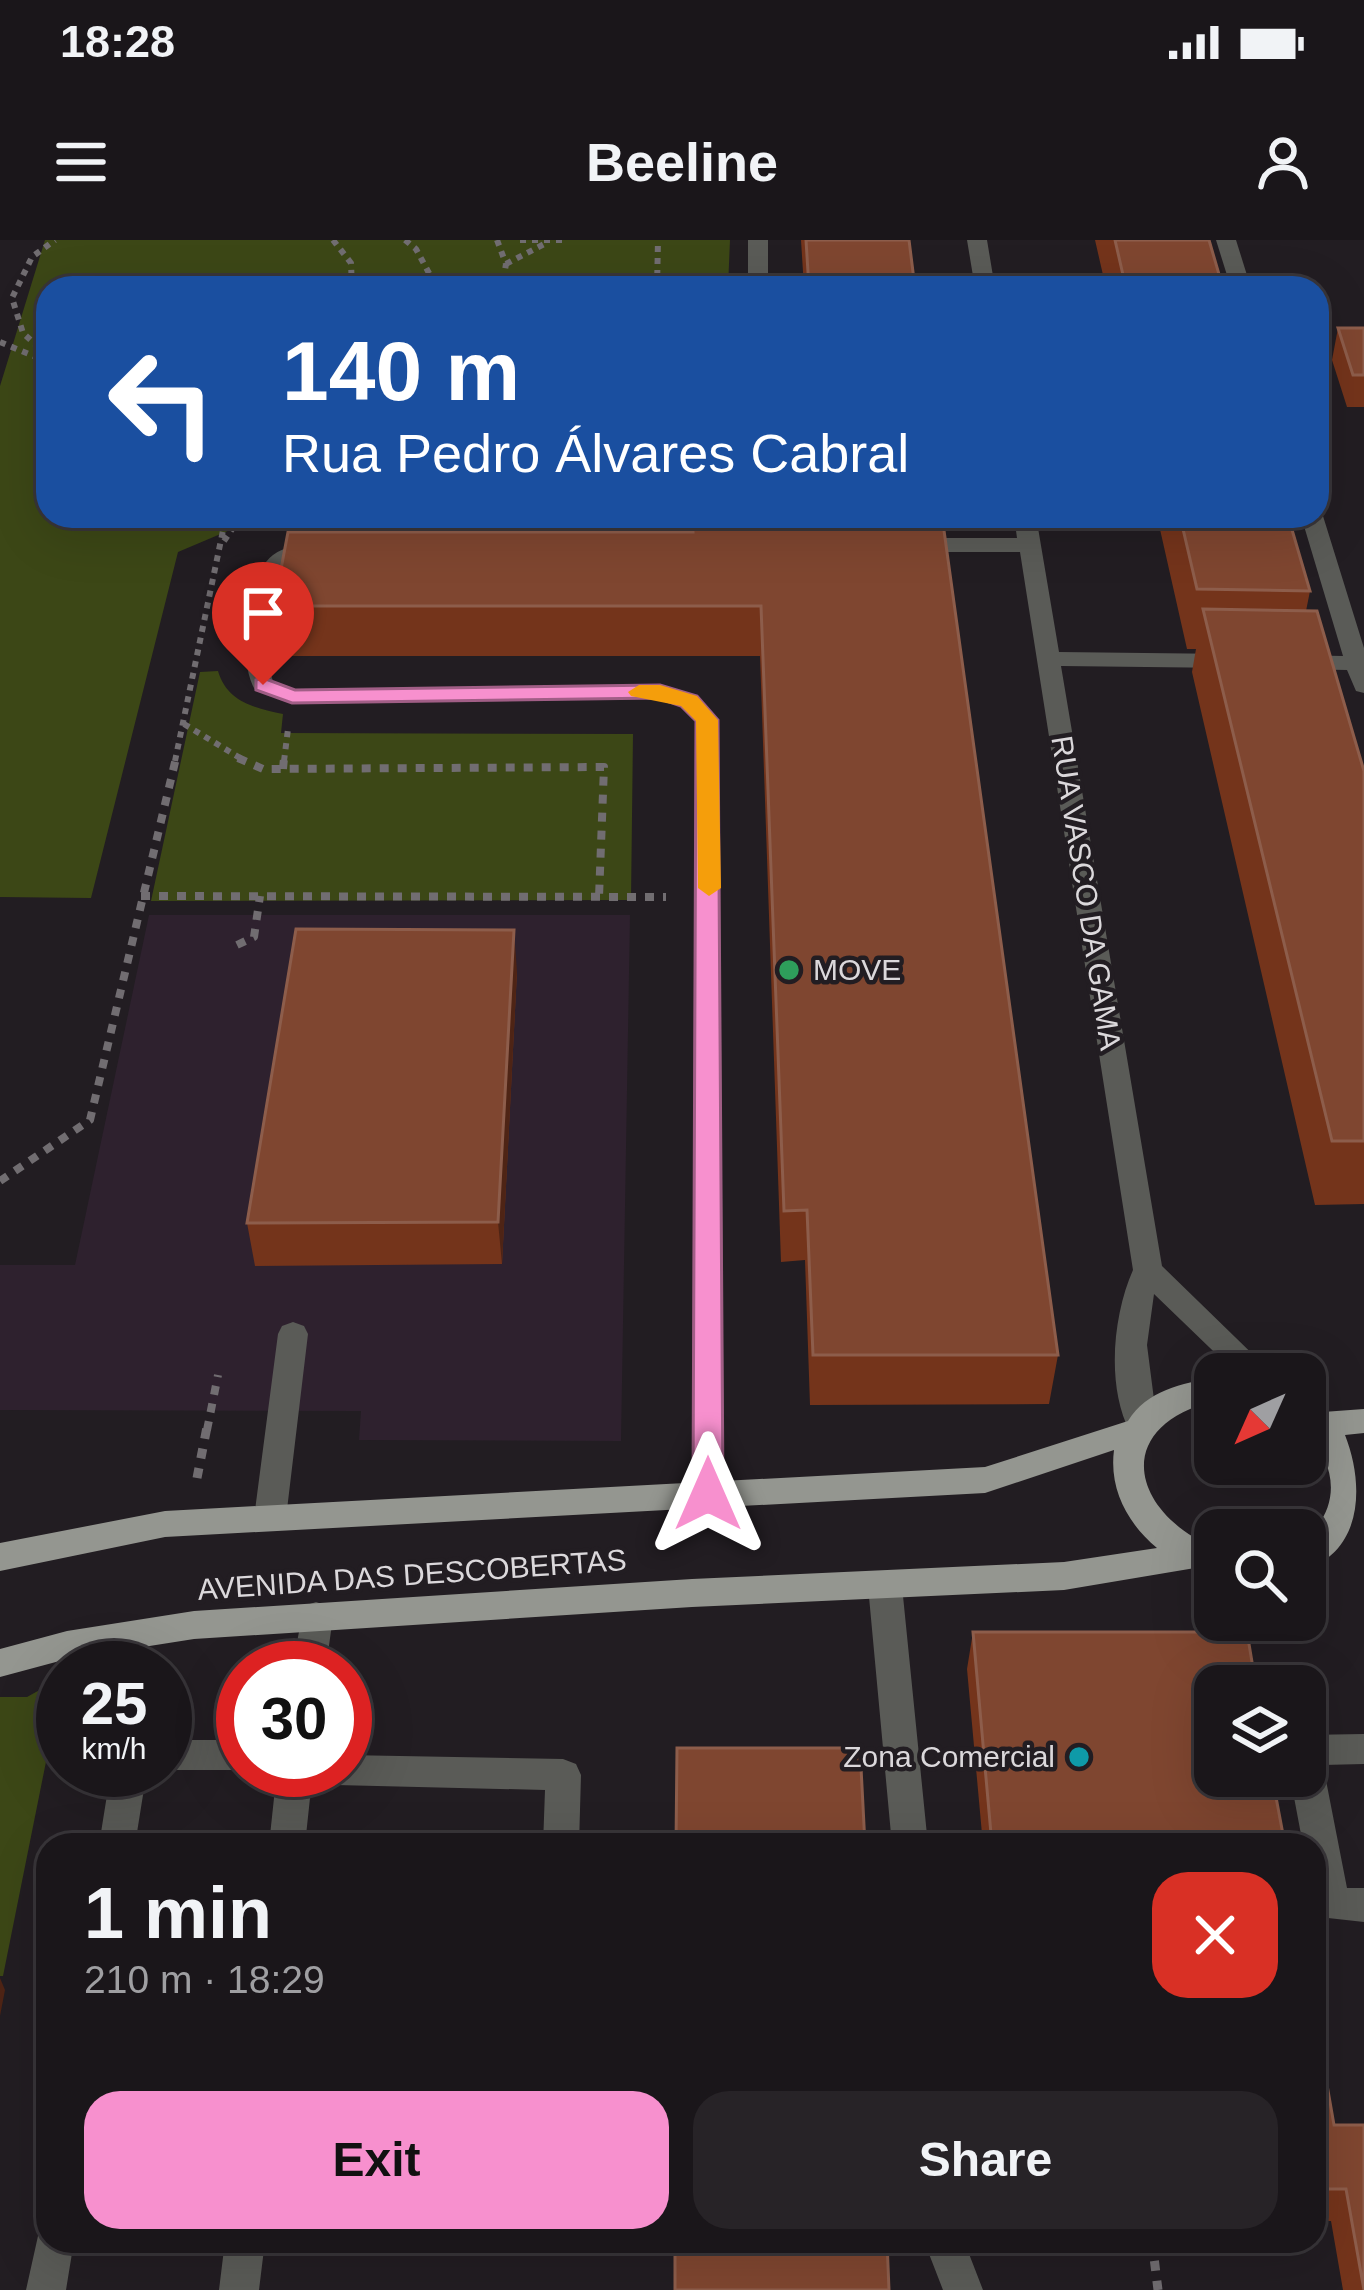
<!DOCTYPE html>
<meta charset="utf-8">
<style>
:root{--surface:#1a161a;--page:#272327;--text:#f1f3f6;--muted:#9f9fa2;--line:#383539;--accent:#f790ce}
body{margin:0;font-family:Helvetica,sans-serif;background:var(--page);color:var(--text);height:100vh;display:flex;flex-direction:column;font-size:45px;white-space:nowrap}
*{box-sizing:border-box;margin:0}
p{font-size:39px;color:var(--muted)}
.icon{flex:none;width:66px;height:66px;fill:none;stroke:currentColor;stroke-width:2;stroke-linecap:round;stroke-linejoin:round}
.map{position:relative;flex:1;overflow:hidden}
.drawer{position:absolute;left:36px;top:1593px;width:1290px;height:420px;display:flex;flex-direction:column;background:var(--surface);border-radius:36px;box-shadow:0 12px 48px #0002,0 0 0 3px var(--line)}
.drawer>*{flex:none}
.hud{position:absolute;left:36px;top:36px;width:1293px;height:252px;border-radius:36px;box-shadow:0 12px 48px #0002,0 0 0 3px var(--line);background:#1a4fa0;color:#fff;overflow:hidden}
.needle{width:78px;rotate:225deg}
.controls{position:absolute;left:1194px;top:1113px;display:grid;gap:24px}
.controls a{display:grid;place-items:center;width:132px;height:132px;border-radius:24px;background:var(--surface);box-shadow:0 12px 48px #0002,0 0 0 3px var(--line);font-size:60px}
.speed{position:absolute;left:36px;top:1401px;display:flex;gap:24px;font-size:60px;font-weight:700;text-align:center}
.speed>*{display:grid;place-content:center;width:156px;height:156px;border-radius:50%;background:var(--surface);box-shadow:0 12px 48px #0002,0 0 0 3px var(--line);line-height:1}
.speed small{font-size:30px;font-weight:400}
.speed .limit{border:18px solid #d22;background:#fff;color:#111}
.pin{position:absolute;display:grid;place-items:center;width:102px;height:102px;color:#fff;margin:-123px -51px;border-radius:50% 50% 50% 0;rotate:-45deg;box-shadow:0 0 12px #0007}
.pin .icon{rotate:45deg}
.me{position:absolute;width:132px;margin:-66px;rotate:0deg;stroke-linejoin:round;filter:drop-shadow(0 0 9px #0008)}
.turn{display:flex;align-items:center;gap:42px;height:252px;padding:0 48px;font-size:54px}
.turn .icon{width:156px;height:156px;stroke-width:2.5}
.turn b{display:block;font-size:84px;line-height:102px}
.round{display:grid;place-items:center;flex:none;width:126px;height:126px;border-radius:36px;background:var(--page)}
.headline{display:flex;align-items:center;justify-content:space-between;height:204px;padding:0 48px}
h1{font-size:72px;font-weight:700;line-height:90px}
.button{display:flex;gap:24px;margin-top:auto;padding:24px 48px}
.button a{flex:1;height:138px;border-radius:36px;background:var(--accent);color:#111;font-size:48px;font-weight:700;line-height:138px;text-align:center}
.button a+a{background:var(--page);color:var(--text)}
.status{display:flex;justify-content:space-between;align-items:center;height:84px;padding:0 60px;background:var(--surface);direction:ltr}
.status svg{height:33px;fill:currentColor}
header{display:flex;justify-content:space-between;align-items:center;height:156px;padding:0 48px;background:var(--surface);font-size:54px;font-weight:700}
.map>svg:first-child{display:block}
</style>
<div class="status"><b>18:28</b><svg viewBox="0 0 49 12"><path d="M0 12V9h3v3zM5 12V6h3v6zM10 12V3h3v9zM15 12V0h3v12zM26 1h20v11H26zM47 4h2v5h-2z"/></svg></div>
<header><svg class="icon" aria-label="menu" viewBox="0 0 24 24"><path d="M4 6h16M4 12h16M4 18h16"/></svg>Beeline<svg class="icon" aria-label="person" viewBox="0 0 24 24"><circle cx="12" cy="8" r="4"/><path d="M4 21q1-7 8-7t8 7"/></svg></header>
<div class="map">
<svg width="1364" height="2050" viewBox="0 0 1364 2050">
<rect width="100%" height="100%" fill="#221d22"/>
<path fill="#2e212e" d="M 149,675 L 630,675 L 621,1201 L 359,1200 L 361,1171 L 0,1170 L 0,1025 L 75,1025 Z"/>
<path fill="#3c4716" d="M 45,0 L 730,0 L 728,48 L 48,48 L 48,276 L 263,276 L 178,312 L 91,658 L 0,657 L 0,146 Z
M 218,431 C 227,462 255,468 283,474 L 281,493 L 633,494 L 631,660 L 151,661 L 200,432 Z
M 63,1437 L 3,1736 L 0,1736 L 0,1457 L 27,1457 Z"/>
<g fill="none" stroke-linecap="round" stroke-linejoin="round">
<path stroke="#716d71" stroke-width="6" stroke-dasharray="6 6" stroke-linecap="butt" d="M 333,0 L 351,23 L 352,48
M 405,0 L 416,9 L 437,48
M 497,0 L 506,24 L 502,48
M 520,0 L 562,0
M 506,24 L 548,2
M 657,48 L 658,0
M 0,102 L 48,122
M 48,116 L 23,93 L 12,58 L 32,17 L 55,0
M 579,298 L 581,276
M 224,301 L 241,276
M 184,484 L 245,521
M 175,521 L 226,276
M 284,521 L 288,489"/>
<path stroke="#716d71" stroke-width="8" stroke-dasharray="9 9" stroke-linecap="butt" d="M 238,518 L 263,529 L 604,527 L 599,657
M 283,529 L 284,518
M 141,656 L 666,657
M 237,705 L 254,697 L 260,656
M 0,941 L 90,880 L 176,518
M 207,1190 L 218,1135"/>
<path stroke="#716d71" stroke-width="9" stroke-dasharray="10 10" stroke-linecap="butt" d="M 197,1238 L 207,1187
M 1152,2001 L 1158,2050"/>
<path fill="#5a5b57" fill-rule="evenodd" d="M 748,0 L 768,0 L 768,48 L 748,48 Z
M 967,0 L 987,0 L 995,48 L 975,48 Z
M 1216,0 L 1236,0 L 1251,48 L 1231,48 Z
M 1317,271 L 1323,276 L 1364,408 L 1364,453 L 1356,451 L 1347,430 L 1291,429 L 1279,422 L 1291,415 L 1343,416 L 1301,276 L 1317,276 Z
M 633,276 L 655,276 L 652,312 L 636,312 Z
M 1014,276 L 1036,276 L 1059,412 L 1231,414 L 1243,421 L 1231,428 L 1061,426 L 1162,1026 L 1273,1134 L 1237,1134 L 1154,1054 L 1147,1105 L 1157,1183 L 1152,1192 L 1141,1195 L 1130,1192 C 1106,1146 1113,1075 1133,1030 L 1020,312 L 907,312 L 896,305 L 907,298 L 1017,298 Z
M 319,300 L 327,302 L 327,312 C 316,315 299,316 290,323 C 267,339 264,417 273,441 L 295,449 L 660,445 L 697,456 L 719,480 L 724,1254 L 719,1263 L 708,1267 L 697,1263 L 692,1254 L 695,481 L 681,466 L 658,459 L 292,463 L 255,450 C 237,419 243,338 273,315 C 284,306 305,304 319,300 Z
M 293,1082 L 304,1086 L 308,1094 L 286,1278 L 282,1287 L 270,1291 L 258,1287 L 254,1278 L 278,1094 L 282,1086 Z
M 885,1332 L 897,1336 L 902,1346 L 928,1605 L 892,1605 L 868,1346 L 873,1336 Z
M 316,1362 L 328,1366 L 333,1376 L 326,1428 L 292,1428 L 304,1366 Z
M 1364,1494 L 1364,1524 L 1323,1525 L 1347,1648 L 1364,1648 L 1364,1682 L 1319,1677 L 1314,1666 L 1314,1605 L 1303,1605 L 1290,1536 L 1305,1536 L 1305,1495 Z
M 165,1500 L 243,1500 L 244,1530 L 164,1530 Z
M 345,1515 L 563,1519 L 576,1524 L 581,1535 L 579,1605 L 543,1605 L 545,1550 L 336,1545 L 324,1541 L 318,1530 L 345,1530 Z
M 111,1530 L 147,1530 L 135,1605 L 99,1605 Z
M 277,1530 L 313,1530 L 305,1605 L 269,1605 Z
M 48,1983 L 48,2001 L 74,2001 L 66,2050 L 26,2050 L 40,1987 Z
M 225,2001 L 265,2001 L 259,2050 L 219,2050 Z
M 924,2001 L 964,2001 L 983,2050 L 943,2050 Z"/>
<path fill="#949690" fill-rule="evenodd" d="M 1215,1137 L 1215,1161 C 1111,1186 1130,1272 1215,1308 L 1215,1336 L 1195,1328 L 1064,1350 L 692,1367 L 194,1399 L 67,1419 L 0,1437 L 0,1409 L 67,1391 L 194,1371 L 692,1339 L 1064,1322 L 1157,1308 C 1127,1283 1109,1249 1114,1210 L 985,1253 L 165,1297 L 0,1331 L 0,1303 L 165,1271 L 985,1227 L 1128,1181 C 1147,1150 1182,1144 1215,1137 Z
M 1305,1163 L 1323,1172 L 1364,1169 L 1364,1193 L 1345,1195 C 1364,1243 1364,1310 1305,1330 L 1305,1298 C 1341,1270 1338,1223 1305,1193 Z"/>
</g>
<path fill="#74341b" d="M 801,0 L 909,0 L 915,48 L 804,48 Z
M 1095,0 L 1209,0 L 1223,48 L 1106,48 Z
M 1338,88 L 1364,88 L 1364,167 L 1347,167 L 1332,120 Z
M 687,276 L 942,276 L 1058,1115 L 1049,1164 L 810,1165 L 805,1020 L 781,1022 L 760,416 L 281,416 L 274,366 L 689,292 Z
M 1157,276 L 1288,276 L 1310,351 L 1306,371 L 1364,531 L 1364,964 L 1315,965 L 1192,432 L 1196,409 L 1187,409 Z
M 517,732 L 502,1024 L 255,1026 L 247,983 Z
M 973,1392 L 1285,1605 L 983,1605 L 967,1429 Z
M 1314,1770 L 1364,2050 L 1343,2050 L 1331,1981 L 1314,1981 Z"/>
<path fill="#4e2415" d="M 514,690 L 517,732 L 502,1024 L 498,982 Z
M 0,1738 L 5,1750 L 0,1776 Z"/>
<path fill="#7f4630" stroke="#8d5d4b" stroke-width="3" d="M 806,0 L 909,0 L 915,48 L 809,48 Z
M 1115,0 L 1209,0 L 1223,48 L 1126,48 Z
M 1338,88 L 1364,88 L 1364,135 L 1353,135 Z
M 692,276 L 942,276 L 1058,1115 L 813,1115 L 807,970 L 784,971 L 761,366 L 274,366 L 288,292 L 693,292 Z
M 1180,276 L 1288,276 L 1310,351 L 1197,349 Z
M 1203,369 L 1317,371 L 1364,531 L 1364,901 L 1332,901 Z
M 296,689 L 514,690 L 498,982 L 247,983 Z
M 973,1392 L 1247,1392 L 1256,1446 L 1215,1446 L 1215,1536 L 1272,1536 L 1285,1605 L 992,1605 Z
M 677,1508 L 860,1508 L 865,1605 L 676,1605 Z
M 1314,1770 L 1334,1885 L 1364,1885 L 1364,2050 L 1346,1949 L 1314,1949 Z
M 675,2001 L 887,2001 L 889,2050 L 675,2050 Z"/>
<path fill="#f790ce" stroke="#a15e86" stroke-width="3" d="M 263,438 L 295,450 L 660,445 L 697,456 L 718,480 L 723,1254 L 718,1262 L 698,1262 L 693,1254 L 696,481 L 681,466 L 658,458 L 292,463 L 256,450 L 256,440 Z"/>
<path fill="#f59e0b" d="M 660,445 L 697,456 L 718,480 L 721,648 L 709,656 L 698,648 L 696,481 L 681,466 L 631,456 L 628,452 L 639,445 Z"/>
<circle fill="#2e9e5b" stroke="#221d22" stroke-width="4.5" cx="789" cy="730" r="12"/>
<circle fill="#0f9aa8" stroke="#221d22" stroke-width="4.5" cx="1079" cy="1517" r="12"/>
<g text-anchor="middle" stroke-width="9" stroke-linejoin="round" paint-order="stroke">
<g font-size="30" fill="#dbd8db" stroke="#221d22">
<text transform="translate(1086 653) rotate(81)" y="10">RUA VASCO DA GAMA</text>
<text transform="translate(412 1335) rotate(-4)" y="10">AVENIDA DAS DESCOBERTAS</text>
</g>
<g font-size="30" fill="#dbd8db" stroke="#221d22" text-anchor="start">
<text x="813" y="740">MOVE</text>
<text x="1055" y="1527" text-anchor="end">Zona Comercial</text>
</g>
</g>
</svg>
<div class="controls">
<a><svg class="needle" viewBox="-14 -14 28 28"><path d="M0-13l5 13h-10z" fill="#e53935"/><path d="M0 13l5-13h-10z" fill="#9f9fa2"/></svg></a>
<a><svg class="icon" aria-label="search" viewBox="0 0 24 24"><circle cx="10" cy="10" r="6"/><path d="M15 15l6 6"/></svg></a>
<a><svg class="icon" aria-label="layers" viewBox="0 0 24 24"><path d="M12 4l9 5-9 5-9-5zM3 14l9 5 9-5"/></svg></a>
</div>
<div class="speed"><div>25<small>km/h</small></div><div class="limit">30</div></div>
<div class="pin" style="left:263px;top:445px;background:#d93025"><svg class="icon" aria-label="arrive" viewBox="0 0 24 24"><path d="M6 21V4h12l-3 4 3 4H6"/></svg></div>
<svg class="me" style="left:708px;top:1254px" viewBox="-20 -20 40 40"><path d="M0-17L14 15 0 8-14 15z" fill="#f790ce" stroke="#fff" stroke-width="4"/></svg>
<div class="hud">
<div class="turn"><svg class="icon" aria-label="left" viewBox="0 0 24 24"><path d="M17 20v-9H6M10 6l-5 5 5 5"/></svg><div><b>140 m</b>Rua Pedro Álvares Cabral</div></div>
</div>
<section class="drawer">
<div class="headline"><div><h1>1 min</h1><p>210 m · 18:29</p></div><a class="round" style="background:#d93025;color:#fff"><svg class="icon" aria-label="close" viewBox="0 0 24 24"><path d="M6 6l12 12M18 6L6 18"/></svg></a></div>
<div class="button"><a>Exit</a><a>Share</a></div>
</section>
</div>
